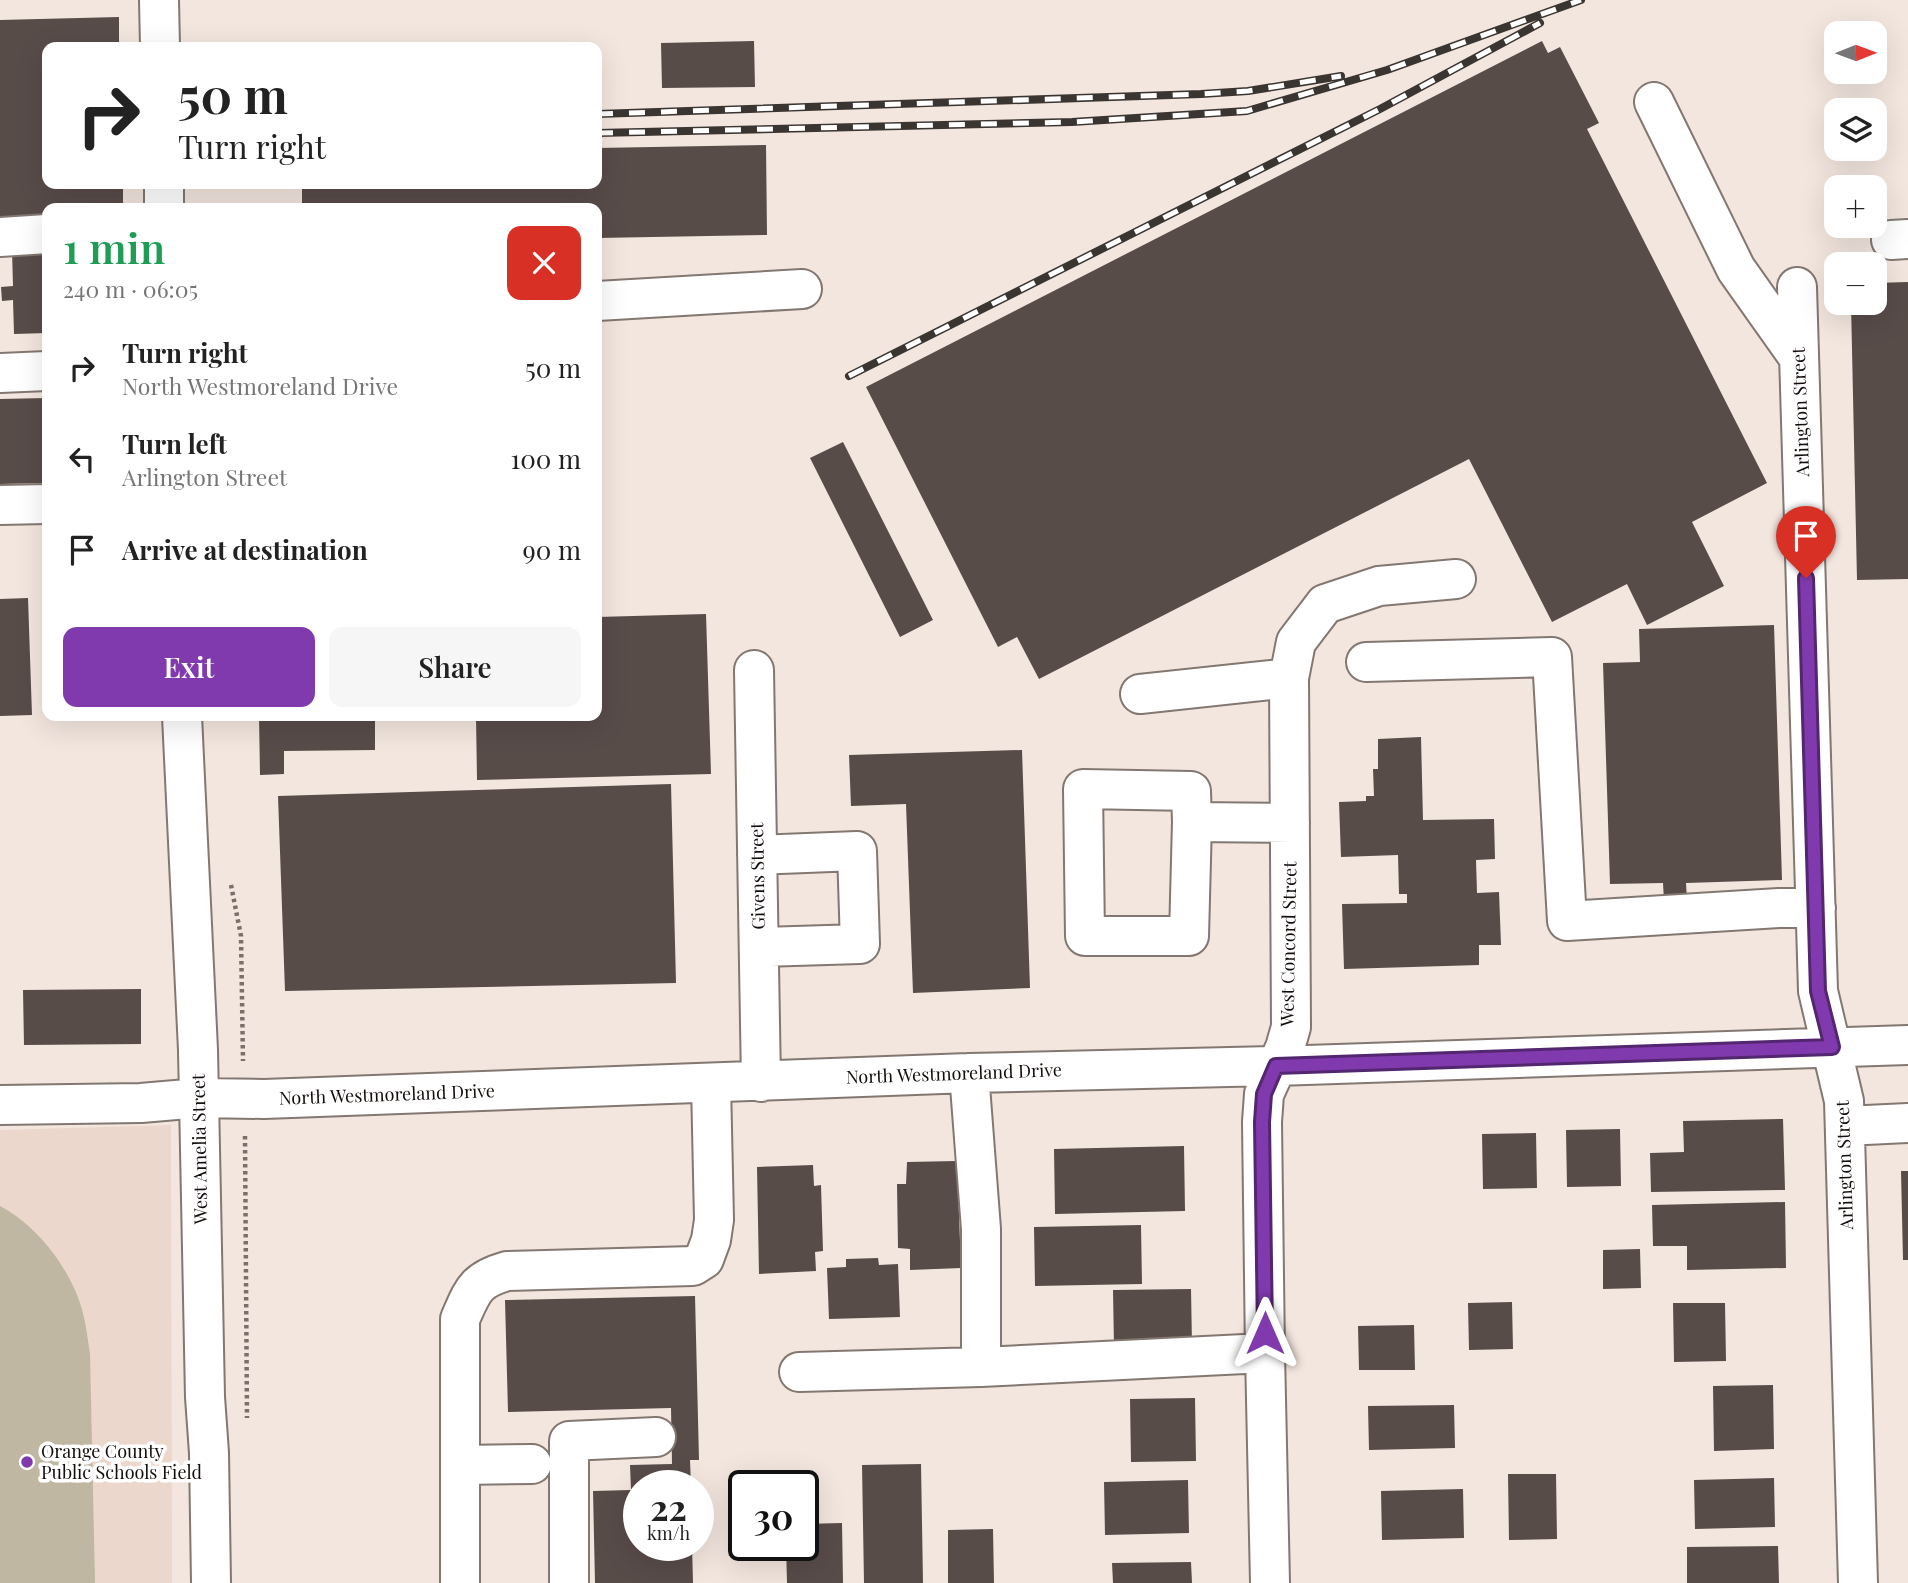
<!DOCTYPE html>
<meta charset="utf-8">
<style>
:root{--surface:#fff;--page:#f6f6f6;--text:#222;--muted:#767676;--accent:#803aad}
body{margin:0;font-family:"Playfair Display",serif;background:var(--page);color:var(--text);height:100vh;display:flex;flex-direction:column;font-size:26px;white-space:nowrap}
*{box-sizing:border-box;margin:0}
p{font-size:23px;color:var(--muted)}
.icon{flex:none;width:38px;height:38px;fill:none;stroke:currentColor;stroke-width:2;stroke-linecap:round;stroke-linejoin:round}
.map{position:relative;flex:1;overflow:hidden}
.details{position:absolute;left:42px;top:203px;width:560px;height:518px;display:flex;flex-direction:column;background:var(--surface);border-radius:14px;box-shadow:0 7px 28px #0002}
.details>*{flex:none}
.banner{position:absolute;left:42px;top:42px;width:560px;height:147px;border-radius:14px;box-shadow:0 7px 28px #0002;background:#fff;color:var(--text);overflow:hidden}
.needle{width:46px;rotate:89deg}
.fabs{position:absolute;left:1824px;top:21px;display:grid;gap:14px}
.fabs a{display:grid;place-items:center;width:63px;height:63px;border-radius:14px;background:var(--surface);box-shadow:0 7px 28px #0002;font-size:35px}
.speed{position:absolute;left:623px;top:1470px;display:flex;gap:14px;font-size:35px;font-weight:700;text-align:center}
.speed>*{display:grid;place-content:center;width:91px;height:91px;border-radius:50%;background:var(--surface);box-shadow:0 7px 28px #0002;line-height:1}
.speed small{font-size:18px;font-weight:400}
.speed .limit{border:4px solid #111;border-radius:10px;background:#fff;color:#111}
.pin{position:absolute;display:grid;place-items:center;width:60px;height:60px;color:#fff;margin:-72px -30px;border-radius:50% 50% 50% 0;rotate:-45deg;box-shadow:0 0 7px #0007}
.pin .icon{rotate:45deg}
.me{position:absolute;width:77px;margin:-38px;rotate:0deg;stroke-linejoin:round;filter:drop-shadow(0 0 5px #0008)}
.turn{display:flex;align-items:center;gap:24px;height:147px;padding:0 21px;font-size:32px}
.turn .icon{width:91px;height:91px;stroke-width:2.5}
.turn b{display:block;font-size:49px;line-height:60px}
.round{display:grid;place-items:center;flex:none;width:74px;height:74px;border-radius:14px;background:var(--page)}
.summary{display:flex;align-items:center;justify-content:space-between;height:119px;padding:0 21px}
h1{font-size:42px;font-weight:600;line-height:52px;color:#1e9e55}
.primary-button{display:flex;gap:14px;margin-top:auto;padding:14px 21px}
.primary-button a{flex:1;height:80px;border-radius:14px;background:var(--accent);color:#fff;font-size:28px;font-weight:600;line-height:80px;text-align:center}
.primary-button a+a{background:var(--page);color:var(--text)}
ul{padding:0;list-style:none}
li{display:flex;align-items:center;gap:21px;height:91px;padding:0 21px}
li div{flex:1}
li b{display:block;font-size:26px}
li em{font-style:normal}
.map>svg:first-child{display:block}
</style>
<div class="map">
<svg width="1908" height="1583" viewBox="0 0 1908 1583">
<rect width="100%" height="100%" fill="#f3e6df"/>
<path fill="#ebd7cc" d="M 171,1125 L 172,1583 L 0,1583 L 0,1130 Z"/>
<path fill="#bfb7a1" d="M 0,1206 C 34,1224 63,1260 77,1295 C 85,1314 87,1334 90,1354 L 95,1583 L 0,1583 Z"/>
<path fill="#584c49" d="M 119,17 L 119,47 L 47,47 L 47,184 L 123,184 L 123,208 L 47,208 L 47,217 L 0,218 L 0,20 Z
M 754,41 L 755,87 L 662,88 L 661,43 Z
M 1542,41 L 1548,53 L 1560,47 L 1599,123 L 1587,129 L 1767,483 L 1692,522 L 1724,586 L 1647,625 L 1627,584 L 1552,622 L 1469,459 L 1039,679 L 1017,637 L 998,647 L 866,387 Z
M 766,145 L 767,235 L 597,238 L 597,208 L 302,208 L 302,184 L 597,184 L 597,148 Z
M 47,249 L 47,333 L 14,334 L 13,300 L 2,301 L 1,287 L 13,286 L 12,250 Z
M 1908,282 L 1908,579 L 1857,580 L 1851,303 L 1874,303 L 1874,283 Z
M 47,398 L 47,483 L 0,484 L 0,399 Z
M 843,442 L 933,620 L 900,637 L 810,458 Z
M 28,598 L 32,715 L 0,716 L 0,599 Z
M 706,614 L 711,774 L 477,780 L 476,716 L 597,716 L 597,617 Z
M 1774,625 L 1782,880 L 1686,883 L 1687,900 L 1664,901 L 1663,883 L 1610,884 L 1603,663 L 1640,662 L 1639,629 Z
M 259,716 L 375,716 L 375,750 L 284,751 L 284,774 L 260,775 Z
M 1421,737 L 1423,820 L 1494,819 L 1495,859 L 1476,860 L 1477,893 L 1499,892 L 1501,945 L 1479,945 L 1479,965 L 1344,969 L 1342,904 L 1407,903 L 1407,894 L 1399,894 L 1398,855 L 1341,857 L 1339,802 L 1366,801 L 1366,796 L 1374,796 L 1373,769 L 1378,769 L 1378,739 Z
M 1022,750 L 1030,988 L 913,993 L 906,804 L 851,806 L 849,755 Z
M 671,784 L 676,983 L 285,991 L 278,796 Z
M 141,989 L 141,1044 L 24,1045 L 23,990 Z
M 1783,1119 L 1785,1190 L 1651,1192 L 1650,1153 L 1684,1152 L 1683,1121 Z
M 1620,1129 L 1621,1186 L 1567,1187 L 1566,1130 Z
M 1536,1133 L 1537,1188 L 1483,1189 L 1482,1134 Z
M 1184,1146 L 1185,1211 L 1055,1214 L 1054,1149 Z
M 957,1161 L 961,1268 L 910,1270 L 910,1249 L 898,1248 L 897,1184 L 906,1184 L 907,1162 Z
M 813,1165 L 814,1186 L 821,1185 L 823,1251 L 815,1252 L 816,1271 L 759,1274 L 757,1167 Z
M 1901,1171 L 1908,1171 L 1908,1260 L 1903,1260 Z
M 1785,1202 L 1786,1268 L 1687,1270 L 1687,1246 L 1653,1246 L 1652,1205 Z
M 1141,1225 L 1142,1284 L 1035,1286 L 1034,1227 Z
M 1640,1249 L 1641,1288 L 1603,1289 L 1603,1250 Z
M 878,1258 L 879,1265 L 898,1264 L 900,1317 L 829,1319 L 827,1268 L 846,1267 L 846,1259 Z
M 1191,1289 L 1192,1346 L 1114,1347 L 1113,1290 Z
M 695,1296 L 699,1460 L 690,1460 L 691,1486 L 639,1486 L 639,1545 L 692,1545 L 693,1583 L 595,1583 L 593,1491 L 631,1490 L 630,1465 L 672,1464 L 671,1408 L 508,1412 L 505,1300 Z
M 1512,1302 L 1513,1349 L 1469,1350 L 1468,1303 Z
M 1673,1303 L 1725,1303 L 1726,1361 L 1674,1362 Z
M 1414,1325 L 1415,1370 L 1359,1370 L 1358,1326 Z
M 1773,1385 L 1774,1449 L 1714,1451 L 1713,1386 Z
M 1195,1398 L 1196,1461 L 1131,1462 L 1130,1399 Z
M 1454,1405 L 1455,1448 L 1369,1450 L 1368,1406 Z
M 921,1464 L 923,1583 L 864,1583 L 862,1465 Z
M 1508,1474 L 1556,1474 L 1557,1539 L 1509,1540 Z
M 1774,1478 L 1775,1527 L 1695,1529 L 1694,1480 Z
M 1188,1480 L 1189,1533 L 1105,1535 L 1104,1482 Z
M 1463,1489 L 1464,1538 L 1382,1540 L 1381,1491 Z
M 842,1523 L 843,1583 L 787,1583 L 786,1545 L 803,1545 L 803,1524 Z
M 993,1529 L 994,1583 L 948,1583 L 948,1530 Z
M 1778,1546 L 1779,1583 L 1687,1583 L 1687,1547 Z
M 1191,1562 L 1192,1583 L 1113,1583 L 1112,1563 Z"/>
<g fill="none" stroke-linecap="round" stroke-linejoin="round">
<defs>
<path id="minor" d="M 159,0 L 160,47
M 1654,102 L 1736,269 L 1799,358
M 164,184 L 164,208
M 0,237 L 47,234
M 1891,240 L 1908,239
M 1797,287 L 1818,991 L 1844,1101 L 1858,1583
M 597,301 L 802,289
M 0,373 L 47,371
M 0,505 L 47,504
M 1366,662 L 1552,657 L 1567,921 L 1779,908 L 1816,908
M 754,670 L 761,1082
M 1140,694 L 1289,678
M 182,716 L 198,1050 L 205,1397 L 209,1453 L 211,1583
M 1192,822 L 1189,936 L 1085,936 L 1083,789 L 1191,791 L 1192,822 L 1290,823
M 757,855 L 857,851 L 860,944 L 759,947
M 969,1073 L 981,1229 L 981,1367
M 0,1105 L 141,1103 L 199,1098 L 264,1099 L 969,1073 L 1276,1066 L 1908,1045
M 1845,1126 L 1908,1123
M 799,1372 L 981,1367 L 1265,1353
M 460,1465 L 532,1464
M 460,1583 L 460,1319 C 473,1290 475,1280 507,1271 L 693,1266 L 704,1259 L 711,1240 L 714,1220 L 711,1083
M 569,1583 L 569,1441 L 656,1437
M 1270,1583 L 1265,1353 L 1262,1122 L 1264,1094 L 1285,1048 L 1291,1027 L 1289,678 L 1296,642 L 1325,604 L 1379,586 L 1456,579"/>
</defs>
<use href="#minor" stroke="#837771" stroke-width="42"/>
<path stroke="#79706c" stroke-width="4.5" stroke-dasharray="3.5 3.5" stroke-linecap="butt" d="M 231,885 L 241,936 L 243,1061
M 245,1136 L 247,1418"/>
<use href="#minor" stroke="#fff" stroke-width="38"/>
<defs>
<path id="rail" d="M 597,114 L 1201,94 L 1248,91 L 1341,76
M 597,133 L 1072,122 L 1247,111 L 1387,70 L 1581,0
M 849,376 L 1380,109 L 1540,23"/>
</defs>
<use href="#rail" stroke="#3b3532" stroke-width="8"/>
<use href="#rail" stroke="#fff" stroke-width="5" stroke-dasharray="16" stroke-linecap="butt"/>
</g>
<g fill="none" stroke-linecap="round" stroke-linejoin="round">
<defs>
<path id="route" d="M 1265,1333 L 1262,1122 L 1264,1094 L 1276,1066 L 1832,1047 L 1818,991 L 1806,578"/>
</defs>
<use href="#route" stroke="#532670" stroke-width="18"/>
<use href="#route" stroke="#803aad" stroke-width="12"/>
</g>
<circle fill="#803aad" stroke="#fff" stroke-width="2.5" cx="27" cy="1462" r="7"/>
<g text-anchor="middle" stroke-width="7" stroke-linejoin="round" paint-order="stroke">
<g font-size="18" fill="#130e0c" stroke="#fff">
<text transform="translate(1801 412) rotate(-92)" y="6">Arlington Street</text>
<text transform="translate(758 876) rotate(-91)" y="6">Givens Street</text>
<text transform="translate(1289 944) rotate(-89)" y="6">West Concord Street</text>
<text transform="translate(954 1074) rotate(-2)" y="6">North Westmoreland Drive</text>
<text transform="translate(387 1095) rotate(-2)" y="6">North Westmoreland Drive</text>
<text transform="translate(200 1149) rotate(-91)" y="6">West Amelia Street</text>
<text transform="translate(1845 1165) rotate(-92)" y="6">Arlington Street</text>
</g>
<g font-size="18" fill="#130e0c" stroke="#fff" text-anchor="start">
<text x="41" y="1458">Orange County<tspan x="41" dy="21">Public Schools Field</tspan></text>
</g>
</g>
</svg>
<div class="fabs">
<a><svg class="needle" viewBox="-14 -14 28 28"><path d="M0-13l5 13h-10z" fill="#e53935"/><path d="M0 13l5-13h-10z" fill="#767676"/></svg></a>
<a><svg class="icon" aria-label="layers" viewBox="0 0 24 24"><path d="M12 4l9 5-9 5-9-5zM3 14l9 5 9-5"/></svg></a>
<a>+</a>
<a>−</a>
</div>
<div class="speed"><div>22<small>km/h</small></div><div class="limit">30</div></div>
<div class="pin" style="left:1806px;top:578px;background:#d93025"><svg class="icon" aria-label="arrive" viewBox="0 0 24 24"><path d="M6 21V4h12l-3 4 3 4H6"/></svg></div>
<svg class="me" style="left:1265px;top:1333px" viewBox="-20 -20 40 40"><path d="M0-17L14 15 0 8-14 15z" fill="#803aad" stroke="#fff" stroke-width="4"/></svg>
<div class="banner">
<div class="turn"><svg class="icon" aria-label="right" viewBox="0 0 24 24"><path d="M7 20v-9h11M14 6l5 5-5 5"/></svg><div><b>50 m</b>Turn right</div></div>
</div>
<section class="details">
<div class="summary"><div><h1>1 min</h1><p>240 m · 06:05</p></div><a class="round" style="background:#d93025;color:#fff"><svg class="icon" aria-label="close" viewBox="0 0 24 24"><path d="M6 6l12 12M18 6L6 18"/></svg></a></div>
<ul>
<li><svg class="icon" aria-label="right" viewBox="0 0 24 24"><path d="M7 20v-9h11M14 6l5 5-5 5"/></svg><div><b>Turn right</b><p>North Westmoreland Drive</p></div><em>50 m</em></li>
<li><svg class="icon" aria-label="left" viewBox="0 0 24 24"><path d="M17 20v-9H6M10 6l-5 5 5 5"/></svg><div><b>Turn left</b><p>Arlington Street</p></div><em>100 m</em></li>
<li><svg class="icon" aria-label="arrive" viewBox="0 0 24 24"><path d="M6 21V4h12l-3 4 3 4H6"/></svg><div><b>Arrive at destination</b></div><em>90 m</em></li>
</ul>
<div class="primary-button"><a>Exit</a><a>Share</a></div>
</section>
</div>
